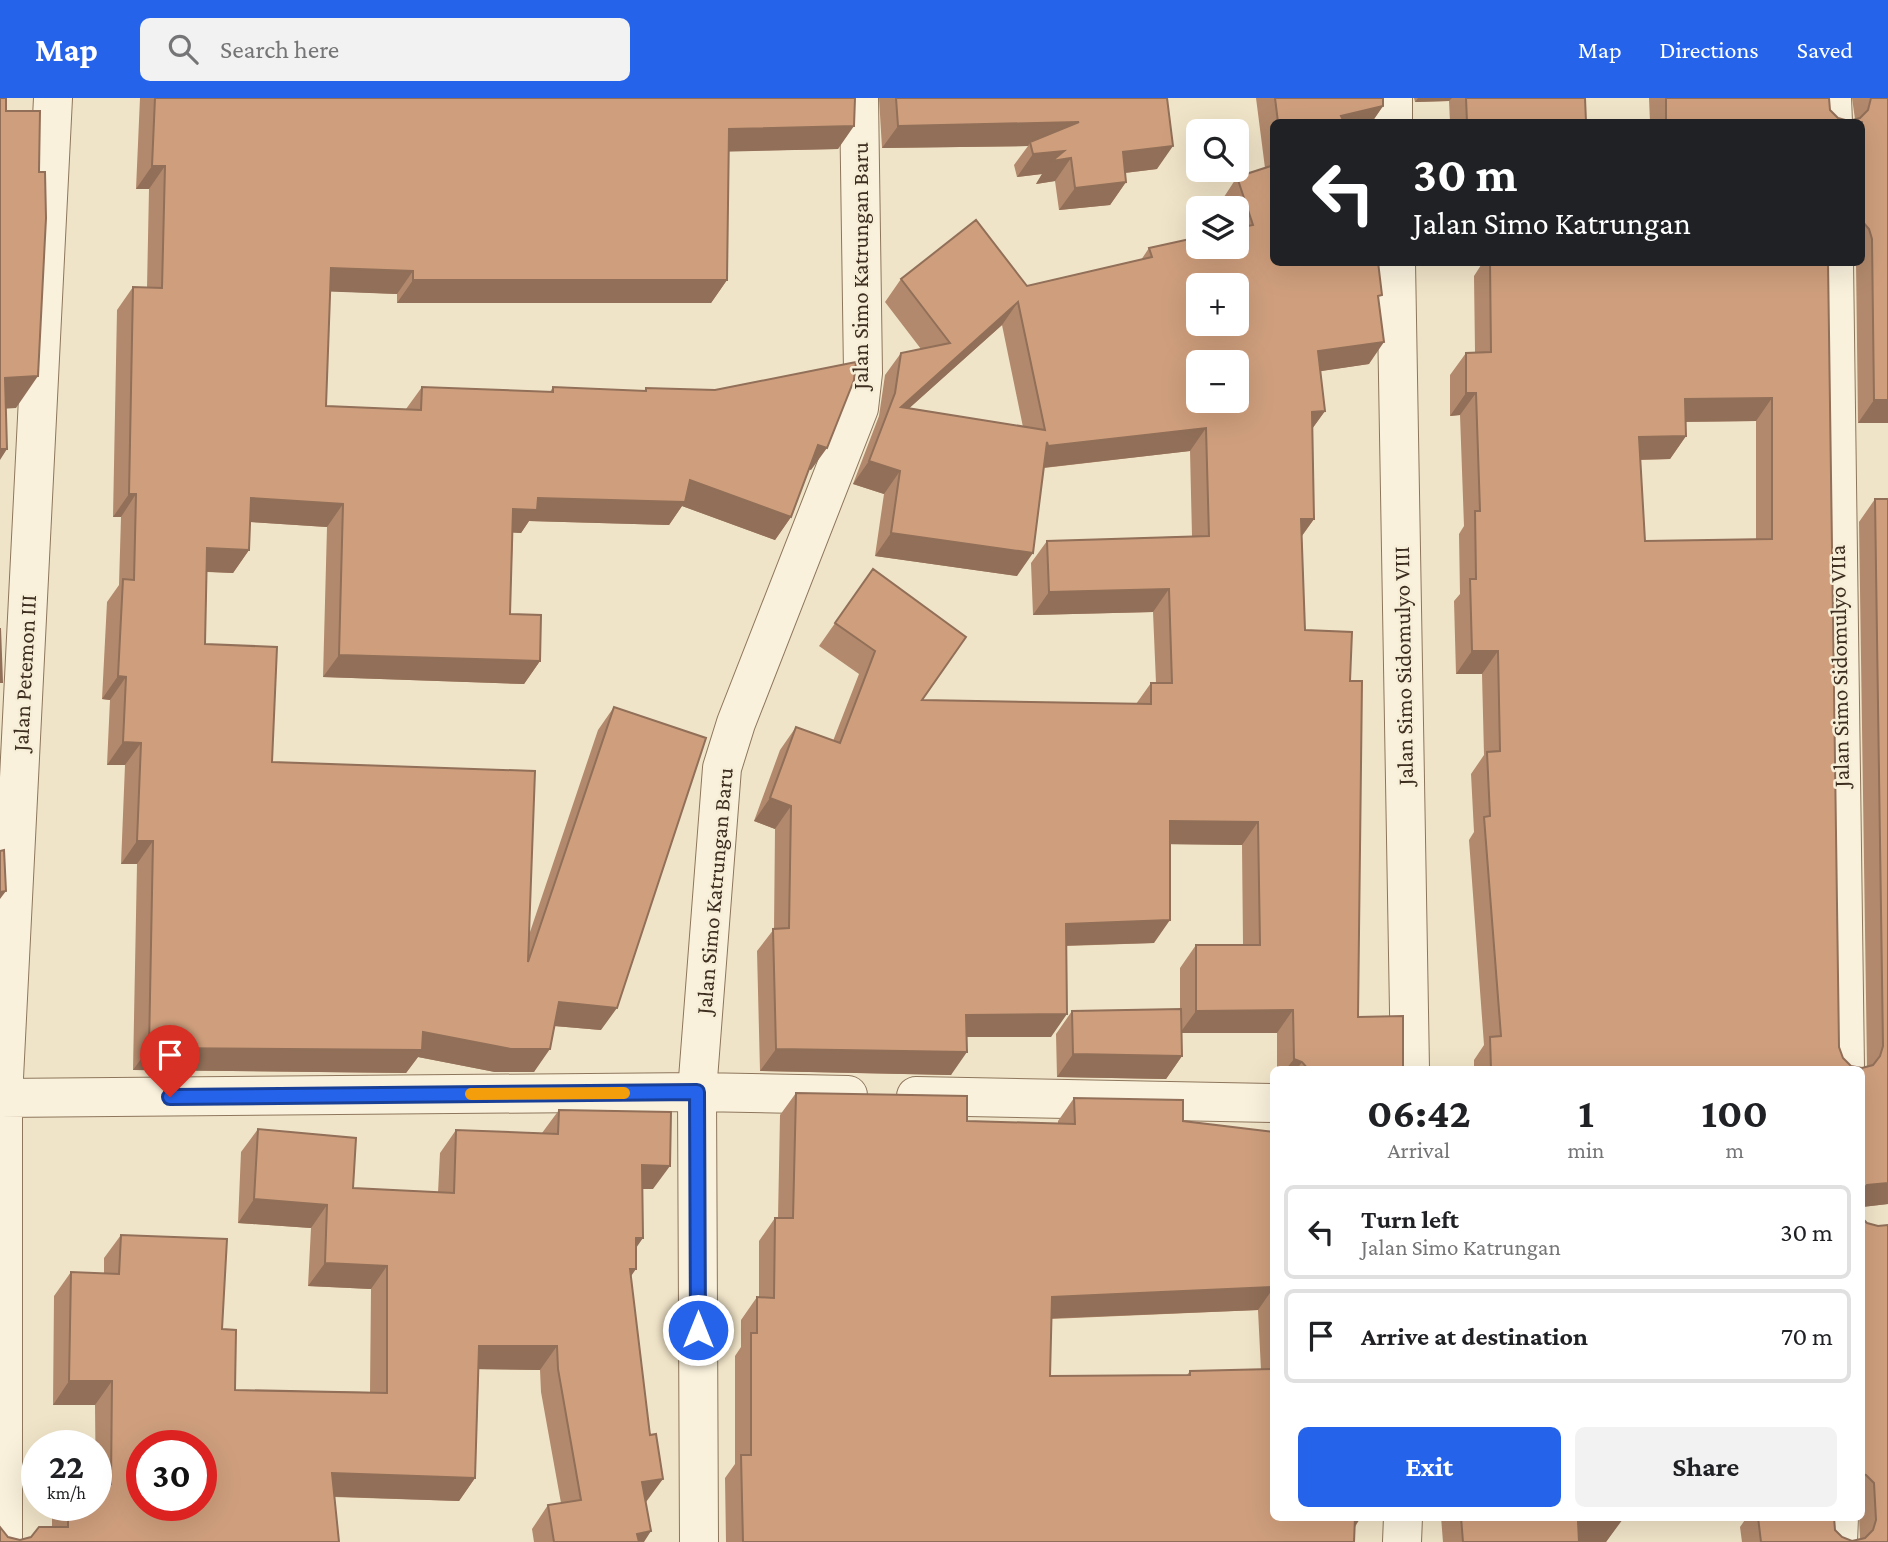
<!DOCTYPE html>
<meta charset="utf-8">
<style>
:root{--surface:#fff;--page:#f2f2f2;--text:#202124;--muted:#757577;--line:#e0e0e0;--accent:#2563eb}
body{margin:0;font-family:"Crimson Pro",serif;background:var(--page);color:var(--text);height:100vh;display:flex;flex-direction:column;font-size:26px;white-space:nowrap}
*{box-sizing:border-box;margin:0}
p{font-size:23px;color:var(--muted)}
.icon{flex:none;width:38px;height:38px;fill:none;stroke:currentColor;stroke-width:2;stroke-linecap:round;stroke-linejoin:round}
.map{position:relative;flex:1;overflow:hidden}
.details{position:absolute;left:1270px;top:968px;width:595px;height:455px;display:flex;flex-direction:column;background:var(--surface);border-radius:10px;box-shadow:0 7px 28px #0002}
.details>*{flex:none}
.guide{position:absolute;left:1270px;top:21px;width:595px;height:147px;border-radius:10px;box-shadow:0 7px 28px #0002;background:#202124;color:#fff;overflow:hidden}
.controls{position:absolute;left:1186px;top:21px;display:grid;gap:14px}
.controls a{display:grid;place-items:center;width:63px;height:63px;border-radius:10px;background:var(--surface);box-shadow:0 7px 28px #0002;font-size:35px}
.speed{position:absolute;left:21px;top:1332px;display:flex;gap:14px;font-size:35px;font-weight:700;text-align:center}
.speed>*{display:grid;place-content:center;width:91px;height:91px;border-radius:50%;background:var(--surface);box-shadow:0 7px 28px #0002;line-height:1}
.speed small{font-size:18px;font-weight:400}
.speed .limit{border:10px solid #d22;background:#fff;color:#111}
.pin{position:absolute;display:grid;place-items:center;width:60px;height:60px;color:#fff;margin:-72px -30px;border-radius:50% 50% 50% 0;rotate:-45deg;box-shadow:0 0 7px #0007}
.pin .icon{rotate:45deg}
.me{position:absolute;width:77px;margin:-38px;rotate:0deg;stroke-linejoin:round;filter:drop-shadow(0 0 5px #0008)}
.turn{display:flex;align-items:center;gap:24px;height:147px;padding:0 28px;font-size:32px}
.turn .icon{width:91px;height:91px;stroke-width:2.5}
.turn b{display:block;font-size:49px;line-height:60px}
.eta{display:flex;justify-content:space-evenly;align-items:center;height:119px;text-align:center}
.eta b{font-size:42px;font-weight:700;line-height:49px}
.action{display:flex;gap:14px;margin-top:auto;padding:14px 28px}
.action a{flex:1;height:80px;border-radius:10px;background:var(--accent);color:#fff;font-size:28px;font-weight:700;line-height:80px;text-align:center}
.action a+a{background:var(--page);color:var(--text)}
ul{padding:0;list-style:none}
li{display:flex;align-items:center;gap:21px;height:94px;margin:0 14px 10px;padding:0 14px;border:4px solid var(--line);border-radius:10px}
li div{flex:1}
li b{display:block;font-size:26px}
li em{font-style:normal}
header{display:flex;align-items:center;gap:42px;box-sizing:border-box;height:98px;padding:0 35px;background:var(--accent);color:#fff}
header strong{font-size:33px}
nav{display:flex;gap:38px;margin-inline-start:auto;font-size:24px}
.search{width:490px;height:63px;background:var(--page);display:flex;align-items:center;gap:18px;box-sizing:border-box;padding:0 24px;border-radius:10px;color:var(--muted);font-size:26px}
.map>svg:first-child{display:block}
</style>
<header>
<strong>Map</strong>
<div class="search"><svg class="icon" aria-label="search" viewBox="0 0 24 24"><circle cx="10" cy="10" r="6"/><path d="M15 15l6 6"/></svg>Search here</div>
<nav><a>Map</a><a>Directions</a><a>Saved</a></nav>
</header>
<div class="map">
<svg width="1888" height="1444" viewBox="0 0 1888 1444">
<rect width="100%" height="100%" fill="#f0e4c8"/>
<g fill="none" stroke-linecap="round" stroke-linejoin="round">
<defs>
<path id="street" d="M 1393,0 L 1393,24
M 1832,0 L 1833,24
M 1396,164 L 1410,971
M 1834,164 L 1845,971
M 916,998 L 1274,1005
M 0,1000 L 697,994 L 848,997
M 3,1444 L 3,1000 L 53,0
M 699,1444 L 697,994 L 722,670 L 736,625 L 859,310 L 863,275 L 859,0
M 1402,1444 L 1403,1419
M 1838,1444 L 1839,1419"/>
</defs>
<use href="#street" stroke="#8d765c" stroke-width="40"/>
<use href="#street" stroke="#faf1dc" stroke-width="38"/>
</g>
<path fill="#b2896c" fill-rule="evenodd" d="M 140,0 L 855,0 L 838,51 L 729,53 L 727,182 L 711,205 L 397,205 L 397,196 L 330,193 L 326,308 L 406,311 L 422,289 L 550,294 L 553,289 L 644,293 L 646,290 L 811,372 L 809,372 L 791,419 L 775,442 L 682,408 L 669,427 L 529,423 L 521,435 L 513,434 L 510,516 L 540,563 L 524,586 L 323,579 L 327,429 L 250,424 L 249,452 L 233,475 L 207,474 L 205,546 L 272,664 L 529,837 L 598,632 L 614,609 L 601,932 L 554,928 L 534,974 L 495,974 L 418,959 L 406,975 L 133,972 L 137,766 L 121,766 L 125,667 L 107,667 L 110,602 L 102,601 L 107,504 L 119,487 L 121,419 L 113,419 L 117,212 L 133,189 L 147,190 L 149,91 L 136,91 Z
M 879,0 L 1167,0 L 1157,71 L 1125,75 L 1126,84 L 1110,107 L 1059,112 L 1055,83 L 1036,86 L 1042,76 L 1017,79 L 1014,67 L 1028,48 L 882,50 Z
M 1256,0 L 1383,0 L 1383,8 L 1372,24 L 1274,24 L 1274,164 L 1378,202 L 1369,266 L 1320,273 L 1325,313 L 1312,331 L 1314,421 L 1302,438 L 1305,532 L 1350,583 L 1358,919 L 1403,971 L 1277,971 L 1277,935 L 1182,935 L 1182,958 L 1166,981 L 1057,979 L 1056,936 L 1072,913 L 1180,911 L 1180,870 L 1196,847 L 1243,847 L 1242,747 L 1170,746 L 1154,845 L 1067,848 L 1051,939 L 966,939 L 951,977 L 760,973 L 757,853 L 774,831 L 775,731 L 754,723 L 780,652 L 796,629 L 833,643 L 859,576 L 819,548 L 873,471 L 922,602 L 1136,606 L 1151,585 L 1156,585 L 1153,514 L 1033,517 L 1031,465 L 1047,443 L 1192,438 L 1190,353 L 1044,370 L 1017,478 L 875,458 L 884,396 L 853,386 L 879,318 L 885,277 L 901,255 L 921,251 L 885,204 L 901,181 L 1027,188 L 1141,162 L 1149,150 L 1237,149 L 1237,110 L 1224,110 L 1222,102 L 1237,79 L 1265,70 ZM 1002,227 L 1023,329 L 909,310 Z
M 1414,0 L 1585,0 L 1586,24 L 1450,24 L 1449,3 L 1415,4 Z
M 1649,0 L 1829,0 L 1830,12 L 1838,20 L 1849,23 L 1855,21 L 1852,0 L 1888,0 L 1888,325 L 1858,325 L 1856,164 L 1862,164 L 1862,24 L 1650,24 Z
M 1483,164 L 1828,164 L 1839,949 L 1843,960 L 1851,968 L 1862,970 L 1867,968 L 1859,424 L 1875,401 L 1888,1106 L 1862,1109 L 1862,971 L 1474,971 L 1474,962 L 1484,947 L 1469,742 L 1474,734 L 1471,676 L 1484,657 L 1482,576 L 1456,576 L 1454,503 L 1460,496 L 1459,436 L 1464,428 L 1460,317 L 1450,318 L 1450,277 L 1466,255 L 1475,254 L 1474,178 ZM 1756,323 L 1756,441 L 1645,443 L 1640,362 L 1670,361 L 1686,338 L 1685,324 Z
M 796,995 L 967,1023 L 1058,1026 L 1058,1023 L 1074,1000 L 1183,1023 L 1274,1034 L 1274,1419 L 1361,1419 L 1355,1429 L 1354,1444 L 726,1444 L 725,1380 L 735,1366 L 735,1258 L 741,1249 L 741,1222 L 757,1199 L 759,1199 L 759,1143 L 775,1120 L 778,1120 L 780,1017 ZM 1258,1212 L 1261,1272 L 1190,1273 L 1187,1277 L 1050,1278 L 1051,1221 Z
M 559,1012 L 653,1091 L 642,1091 L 636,1150 L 631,1179 L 646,1404 L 644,1444 L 534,1444 L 532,1431 L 548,1407 L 561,1405 L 541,1294 L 540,1272 L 479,1271 L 475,1380 L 459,1403 L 334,1399 L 339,1444 L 0,1444 L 8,1439 L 20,1442 L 31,1439 L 52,1429 L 52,1410 L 54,1407 L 96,1407 L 95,1307 L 53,1307 L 54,1198 L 71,1174 L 104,1176 L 104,1160 L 121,1137 L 222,1231 L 235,1292 L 370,1294 L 371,1191 L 308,1188 L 311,1130 L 238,1125 L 241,1054 L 258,1031 L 353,1090 L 438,1095 L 440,1055 L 456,1032 L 542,1035 Z
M 1862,1120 L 1888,1444 L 1742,1444 L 1740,1429 L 1747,1419 L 1834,1419 L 1835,1432 L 1842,1439 L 1852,1443 L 1860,1441 L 1859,1419 L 1862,1419 Z
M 1441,1419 L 1623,1419 L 1606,1444 L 1443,1444 Z"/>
<path fill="#916f58" d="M 1418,0 L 1452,0 L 1449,3 L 1415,4 Z
M 1383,8 L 1372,24 L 1337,24 L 1341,18 Z
M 1079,24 L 1030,44 L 1028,48 L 882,50 L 898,28 Z
M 854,28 L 838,51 L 713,54 L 729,31 Z
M 1173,48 L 1157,71 L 1107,77 L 1123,54 Z
M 1064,53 L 1071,60 L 1055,83 L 1036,86 L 1042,76 L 1017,79 L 1033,56 Z
M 152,68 L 165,68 L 149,91 L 136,91 Z
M 1126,84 L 1110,107 L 1059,112 L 1075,90 Z
M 331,170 L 413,173 L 397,196 L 315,193 Z
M 413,182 L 727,182 L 711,205 L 397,205 Z
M 1018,204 L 1002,227 L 885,332 L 901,309 Z
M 1384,244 L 1369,266 L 1302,276 L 1318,253 Z
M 38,278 L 16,310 L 0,311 L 5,280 Z
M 1466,295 L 1476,295 L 1460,317 L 1450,318 Z
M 1772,300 L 1756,323 L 1669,324 L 1685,301 Z
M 1874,302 L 1888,302 L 1888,325 L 1858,325 Z
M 1325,313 L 1309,335 L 1312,314 Z
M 1206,330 L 1190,353 L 1032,371 L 1048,348 Z
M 1686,338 L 1670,361 L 1623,362 L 1639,339 Z
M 818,347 L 827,350 L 811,372 L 802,369 Z
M 0,351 L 7,351 L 0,362 Z
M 869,363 L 900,373 L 884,396 L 853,386 Z
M 690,382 L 791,419 L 775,442 L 682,408 L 669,427 L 529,423 L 521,435 L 497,434 L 513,411 L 538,400 Z
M 129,396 L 136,396 L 121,419 L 113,419 Z
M 251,400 L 343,406 L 327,429 L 235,423 Z
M 1301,421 L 1314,421 L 1298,443 Z
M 891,435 L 1033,455 L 1017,478 L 875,458 Z
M 207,450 L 249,452 L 233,475 L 192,473 Z
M 1169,491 L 1153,514 L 1033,517 L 1049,494 Z
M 1472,553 L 1498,553 L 1482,576 L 1456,576 Z
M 339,557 L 540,563 L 524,586 L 323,579 Z
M 118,578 L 126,579 L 110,602 L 102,601 Z
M 123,644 L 141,645 L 125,667 L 107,667 Z
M 770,700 L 791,708 L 775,731 L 754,723 Z
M 1170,723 L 1258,724 L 1242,747 L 1154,746 Z
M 137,743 L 153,743 L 137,766 L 121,766 Z
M 6,793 L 0,801 L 0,794 Z
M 1170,822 L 1154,845 L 1050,848 L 1066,826 Z
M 559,904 L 617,910 L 601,932 L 543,927 Z
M 1293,912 L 1277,935 L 1180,935 L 1196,913 Z
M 1067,916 L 1051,939 L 950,939 L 966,917 Z
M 423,934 L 550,951 L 534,974 L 495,974 L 418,959 L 406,975 L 133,972 L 149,950 Z
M 776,951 L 967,954 L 951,977 L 760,973 Z
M 1073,956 L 1182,958 L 1166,981 L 1057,979 Z
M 1294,961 L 1302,964 L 1297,971 L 1286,971 Z
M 642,1067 L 670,1068 L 653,1091 L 626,1091 Z
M 1888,1085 L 1888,1106 L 1862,1109 L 1862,1093 L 1867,1087 Z
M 254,1101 L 327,1107 L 311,1130 L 238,1125 Z
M 636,1140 L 643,1140 L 627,1163 Z
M 325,1165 L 387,1168 L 371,1191 L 308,1188 Z
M 630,1171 L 636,1171 L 620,1194 Z
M 1274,1189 L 1258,1212 L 1036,1221 L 1052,1199 Z
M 479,1248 L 557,1248 L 540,1272 L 463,1271 Z
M 69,1283 L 112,1283 L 95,1307 L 53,1307 Z
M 332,1375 L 475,1380 L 459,1403 L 316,1398 Z
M 663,1381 L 646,1404 L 642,1384 Z
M 1350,1419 L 1361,1419 L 1350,1435 Z
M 1623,1421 L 1606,1444 L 1563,1444 L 1578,1423 Z
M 651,1433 L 644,1444 L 631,1444 L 637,1436 Z"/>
<path fill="#cf9f7d" stroke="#916f58" stroke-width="2" fill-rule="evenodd" d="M 0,0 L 6,0 L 6,13 L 40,13 L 39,74 L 45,74 L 46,120 L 38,278 L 5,280 L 7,351 L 0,351 Z
M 155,0 L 855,0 L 854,28 L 729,31 L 727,182 L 413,182 L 413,173 L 331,170 L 326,308 L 421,312 L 422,289 L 553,294 L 553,289 L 646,293 L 646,290 L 715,292 L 856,264 L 854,282 L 827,350 L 818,347 L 791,419 L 690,382 L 685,404 L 538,400 L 537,412 L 513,411 L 510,516 L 541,517 L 540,563 L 339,557 L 343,406 L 251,400 L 249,452 L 207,450 L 205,546 L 277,549 L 272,664 L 535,673 L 528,864 L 614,609 L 706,640 L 617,910 L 559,904 L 550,951 L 511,951 L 423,934 L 422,952 L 149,950 L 153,743 L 137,743 L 141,645 L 123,644 L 126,579 L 118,578 L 123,481 L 134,482 L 136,396 L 129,396 L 133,189 L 162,190 L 165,68 L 152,68 Z
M 896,0 L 1167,0 L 1173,48 L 1123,54 L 1126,84 L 1075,90 L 1071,60 L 1052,63 L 1064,53 L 1033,56 L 1030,44 L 1079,24 L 898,28 Z
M 1275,0 L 1383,0 L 1383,8 L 1341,18 L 1344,24 L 1278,24 Z
M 1466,0 L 1585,0 L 1586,24 L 1467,24 Z
M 1666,0 L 1829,0 L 1830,12 L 1838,20 L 1849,23 L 1860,20 L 1868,12 L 1871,0 L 1888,0 L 1888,302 L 1874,302 L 1872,141 L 1869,131 L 1862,123 L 1862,24 L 1666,24 Z
M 1274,67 L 1274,164 L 1378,164 L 1382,197 L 1378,198 L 1384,244 L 1318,253 L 1325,313 L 1312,314 L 1314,421 L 1301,421 L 1305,532 L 1352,534 L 1350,583 L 1362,583 L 1358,919 L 1403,918 L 1403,971 L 1308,971 L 1302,964 L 1294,961 L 1293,912 L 1196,913 L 1196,847 L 1260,847 L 1258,724 L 1170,723 L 1170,822 L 1066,826 L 1067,916 L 966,917 L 967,954 L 776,951 L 773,831 L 789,830 L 791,708 L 770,700 L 796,629 L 840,645 L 875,553 L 835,525 L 873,471 L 966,539 L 922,602 L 1151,606 L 1151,585 L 1172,585 L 1169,491 L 1049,494 L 1047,443 L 1209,438 L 1206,330 L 1048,348 L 1047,344 L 1033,455 L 891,435 L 900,373 L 869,363 L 895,295 L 901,255 L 950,245 L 901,181 L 976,122 L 1027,188 L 1152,159 L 1149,150 L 1199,139 L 1199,149 L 1237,149 L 1237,130 L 1253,127 L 1237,79 ZM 1199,187 L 1237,187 L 1237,226 L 1199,226 ZM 1018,204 L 1045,332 L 901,309 ZM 1199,264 L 1237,264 L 1237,303 L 1199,303 Z
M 1490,164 L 1828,164 L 1839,949 L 1843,960 L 1851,968 L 1862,970 L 1873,967 L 1880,958 L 1883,948 L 1875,401 L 1888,401 L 1888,1085 L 1867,1087 L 1862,1093 L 1862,971 L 1491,971 L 1490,939 L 1501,938 L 1484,719 L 1490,718 L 1487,654 L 1500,653 L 1498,553 L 1472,553 L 1470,481 L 1476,481 L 1475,413 L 1480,413 L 1476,295 L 1466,295 L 1466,255 L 1491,254 ZM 1772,300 L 1772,441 L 1645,443 L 1639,339 L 1686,338 L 1685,301 Z
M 0,530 L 2,584 L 0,584 Z
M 4,752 L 6,793 L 0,794 L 0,753 Z
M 1181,911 L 1182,958 L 1073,956 L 1072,913 Z
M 796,995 L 967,998 L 967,1023 L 1075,1026 L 1074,1000 L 1183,1002 L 1183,1023 L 1274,1034 L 1274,1189 L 1052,1199 L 1050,1278 L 1190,1277 L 1190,1273 L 1274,1271 L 1274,1419 L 1355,1419 L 1354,1444 L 743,1444 L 741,1357 L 751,1357 L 751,1235 L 757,1235 L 757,1199 L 774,1200 L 775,1120 L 793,1120 Z
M 559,1012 L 671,1014 L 670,1068 L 642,1067 L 643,1140 L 636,1140 L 636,1171 L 630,1171 L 650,1337 L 656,1336 L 663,1381 L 642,1384 L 651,1433 L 637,1436 L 639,1444 L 554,1444 L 548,1407 L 581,1402 L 558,1271 L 557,1248 L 479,1248 L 475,1380 L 332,1375 L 339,1444 L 0,1444 L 0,1429 L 8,1439 L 20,1442 L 31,1439 L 39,1429 L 68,1429 L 68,1407 L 96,1407 L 96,1386 L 111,1386 L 112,1283 L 69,1283 L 71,1174 L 119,1176 L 121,1137 L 227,1141 L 222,1231 L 236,1232 L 235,1292 L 387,1295 L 387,1168 L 325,1165 L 327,1107 L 254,1101 L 258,1031 L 356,1040 L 353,1090 L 454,1095 L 456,1032 L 558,1036 ZM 142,1348 L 201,1348 L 201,1407 L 142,1407 Z
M 1862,1120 L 1867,1125 L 1878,1128 L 1888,1127 L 1888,1444 L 1761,1444 L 1758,1419 L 1834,1419 L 1835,1432 L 1842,1439 L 1852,1443 L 1865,1440 L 1873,1432 L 1876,1422 L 1874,1385 L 1866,1377 L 1862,1376 Z
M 1461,1419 L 1623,1419 L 1623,1421 L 1578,1423 L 1579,1444 L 1463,1444 Z"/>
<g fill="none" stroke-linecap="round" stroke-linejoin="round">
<defs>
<path id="route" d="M 170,999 L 697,994 L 698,1232"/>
</defs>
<use href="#route" stroke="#184099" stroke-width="18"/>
<use href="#route" stroke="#2563eb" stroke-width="12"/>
<path stroke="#f59e0b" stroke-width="12" d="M 471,996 L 624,995"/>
</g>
<g text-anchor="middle" stroke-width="5" stroke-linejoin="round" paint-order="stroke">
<g font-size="23" fill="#3d2e20" stroke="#f7eed8">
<text transform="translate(860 168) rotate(-90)" y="8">Jalan Simo Katrungan Baru</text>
<text transform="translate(1403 568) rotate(-91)" y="8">Jalan Simo Sidomulyo VIII</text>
<text transform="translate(1839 568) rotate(-91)" y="8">Jalan Simo Sidomulyo VIIa</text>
<text transform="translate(24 575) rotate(-87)" y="8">Jalan Petemon III</text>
<text transform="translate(714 793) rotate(-85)" y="8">Jalan Simo Katrungan Baru</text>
</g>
</g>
</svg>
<div class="controls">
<a><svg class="icon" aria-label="search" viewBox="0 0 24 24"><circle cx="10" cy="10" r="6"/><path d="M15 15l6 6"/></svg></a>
<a><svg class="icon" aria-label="layers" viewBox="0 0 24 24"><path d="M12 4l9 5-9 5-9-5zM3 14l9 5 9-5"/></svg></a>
<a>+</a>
<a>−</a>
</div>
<div class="speed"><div>22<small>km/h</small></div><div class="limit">30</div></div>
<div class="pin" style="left:170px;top:999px;background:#d93025"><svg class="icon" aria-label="arrive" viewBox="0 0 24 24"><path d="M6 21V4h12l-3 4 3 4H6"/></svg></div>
<svg class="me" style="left:698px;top:1232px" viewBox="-20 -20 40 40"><circle r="17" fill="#2563eb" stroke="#fff" stroke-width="3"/><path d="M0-11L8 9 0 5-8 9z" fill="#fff"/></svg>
<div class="guide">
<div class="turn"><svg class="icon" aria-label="left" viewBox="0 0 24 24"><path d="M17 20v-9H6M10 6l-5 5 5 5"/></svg><div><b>30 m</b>Jalan Simo Katrungan</div></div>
</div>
<section class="details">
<div class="eta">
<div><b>06:42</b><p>Arrival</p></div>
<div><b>1</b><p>min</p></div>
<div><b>100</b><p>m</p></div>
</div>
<ul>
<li><svg class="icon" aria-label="left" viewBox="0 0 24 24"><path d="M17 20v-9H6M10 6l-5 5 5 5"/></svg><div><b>Turn left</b><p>Jalan Simo Katrungan</p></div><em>30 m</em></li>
<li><svg class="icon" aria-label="arrive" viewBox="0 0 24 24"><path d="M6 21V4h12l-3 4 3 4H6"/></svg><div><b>Arrive at destination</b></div><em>70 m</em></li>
</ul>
<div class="action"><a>Exit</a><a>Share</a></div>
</section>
</div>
